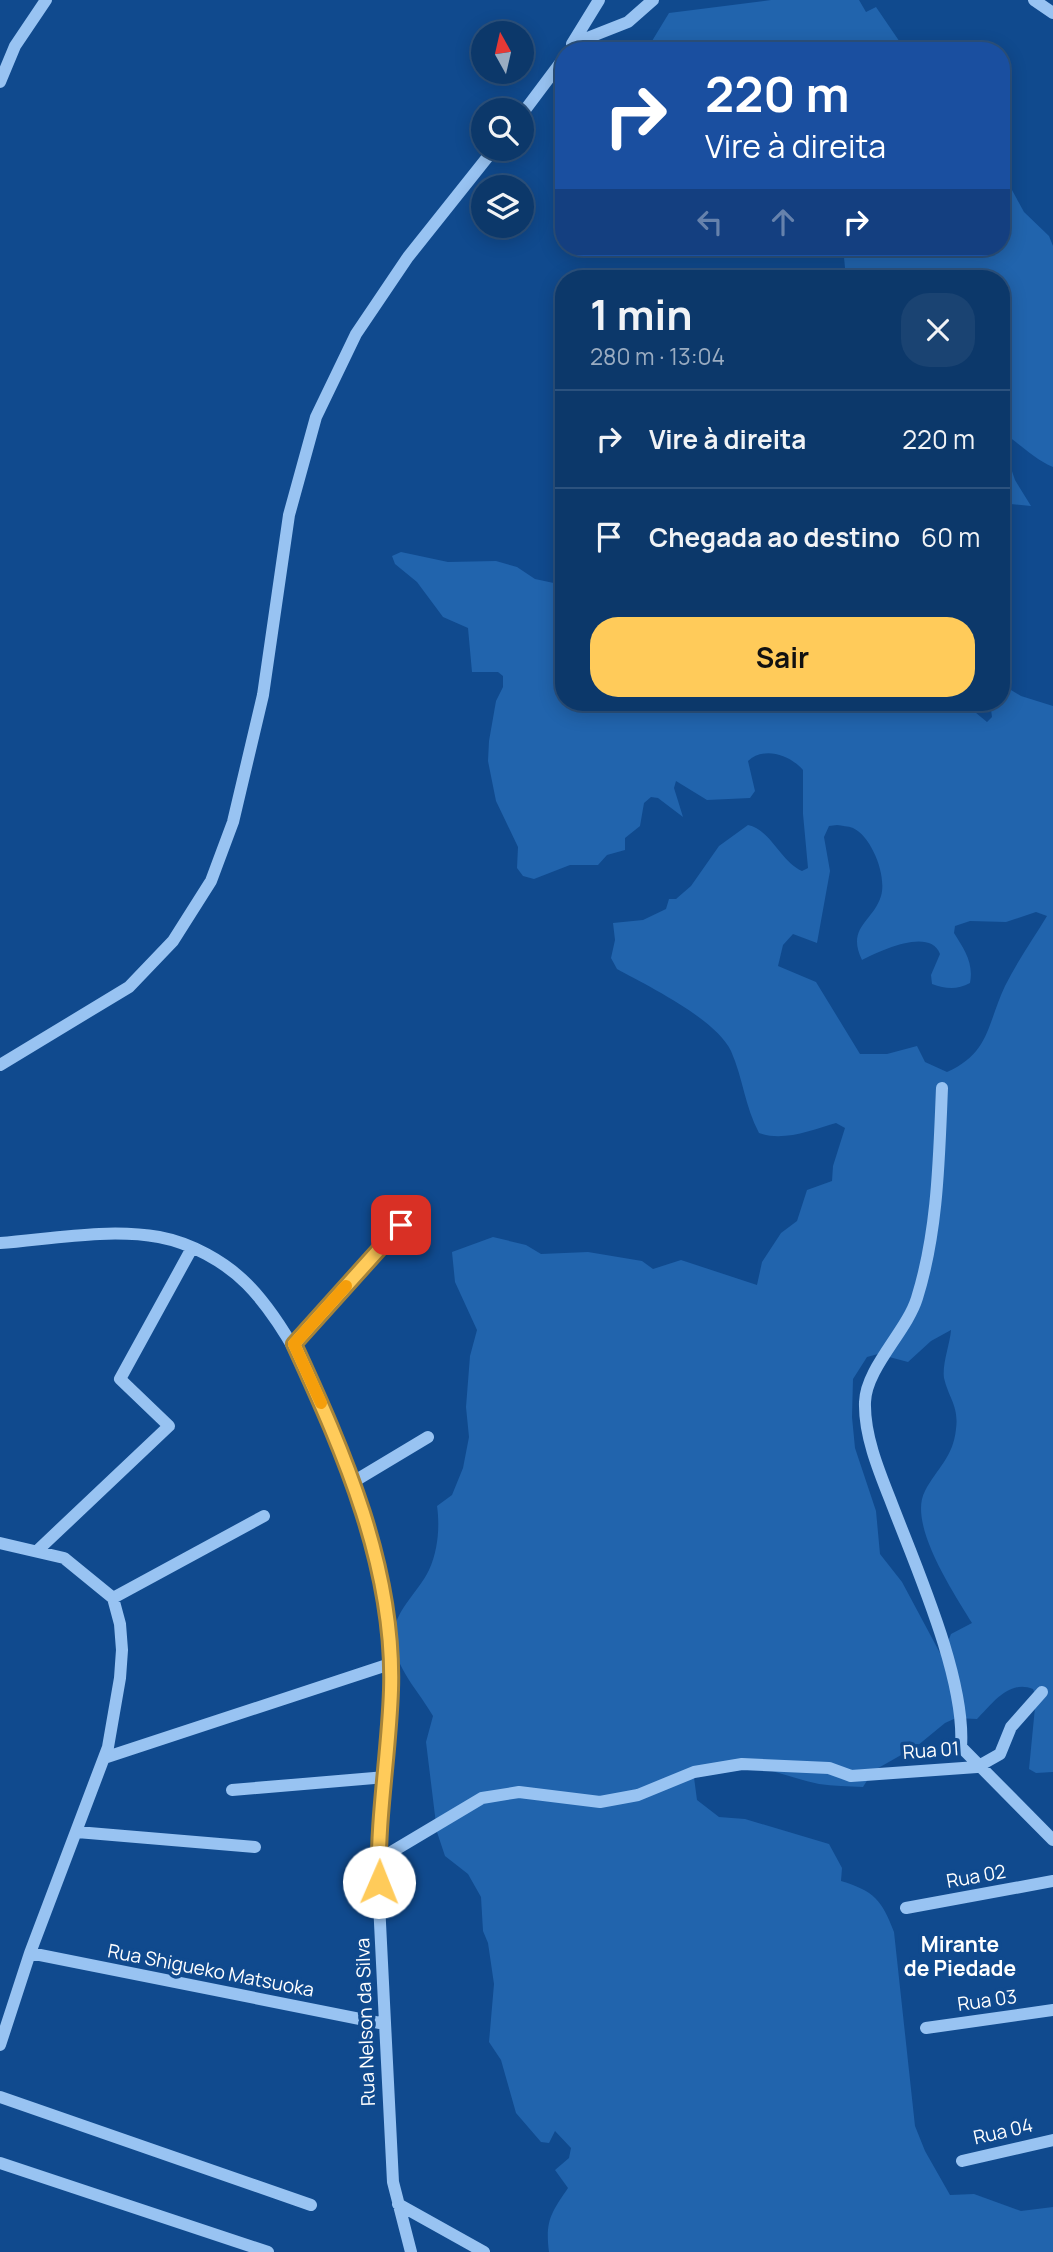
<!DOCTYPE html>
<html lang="pt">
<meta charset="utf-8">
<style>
:root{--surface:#0c386a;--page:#1a4372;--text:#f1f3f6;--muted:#9aacc1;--line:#2c527e;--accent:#ffcb5a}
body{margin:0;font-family:Manrope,sans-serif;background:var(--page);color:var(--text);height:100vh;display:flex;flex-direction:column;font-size:26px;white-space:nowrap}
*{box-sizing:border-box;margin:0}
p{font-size:23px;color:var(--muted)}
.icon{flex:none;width:38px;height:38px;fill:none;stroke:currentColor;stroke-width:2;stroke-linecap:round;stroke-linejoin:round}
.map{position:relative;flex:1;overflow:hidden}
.details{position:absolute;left:555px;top:270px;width:455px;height:441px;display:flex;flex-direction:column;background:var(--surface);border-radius:28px;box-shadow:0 4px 18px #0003,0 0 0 2px var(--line)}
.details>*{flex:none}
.hud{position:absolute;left:555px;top:42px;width:455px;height:214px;border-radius:28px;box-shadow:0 4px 18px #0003,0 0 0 2px var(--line);background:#1a4fa0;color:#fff;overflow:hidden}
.needle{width:46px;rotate:352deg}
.tools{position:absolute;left:471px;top:21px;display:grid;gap:14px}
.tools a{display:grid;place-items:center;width:63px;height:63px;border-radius:50%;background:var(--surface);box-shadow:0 4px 18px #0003,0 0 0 2px var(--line);font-size:35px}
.pin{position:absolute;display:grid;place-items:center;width:60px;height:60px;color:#fff;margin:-30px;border-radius:14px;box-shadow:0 4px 10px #0006}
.me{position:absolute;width:77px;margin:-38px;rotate:1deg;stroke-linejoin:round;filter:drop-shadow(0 0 5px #0008)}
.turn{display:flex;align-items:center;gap:24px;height:147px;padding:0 35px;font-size:32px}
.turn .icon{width:91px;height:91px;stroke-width:2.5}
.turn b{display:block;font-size:49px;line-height:60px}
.lanes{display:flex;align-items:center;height:66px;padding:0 35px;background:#0003;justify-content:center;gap:35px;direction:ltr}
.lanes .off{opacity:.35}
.round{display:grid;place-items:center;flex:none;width:74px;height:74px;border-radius:28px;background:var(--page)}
.overview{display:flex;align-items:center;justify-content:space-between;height:119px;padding:0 35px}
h1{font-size:42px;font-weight:700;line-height:52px}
.button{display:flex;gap:14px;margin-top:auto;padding:14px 35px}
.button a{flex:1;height:80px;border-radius:28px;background:var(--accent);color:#111;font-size:28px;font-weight:700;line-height:80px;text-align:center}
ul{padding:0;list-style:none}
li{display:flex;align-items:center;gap:21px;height:98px;padding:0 35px;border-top:2px solid var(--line)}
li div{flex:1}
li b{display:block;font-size:26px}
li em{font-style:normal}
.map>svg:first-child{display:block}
</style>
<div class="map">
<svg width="1053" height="2252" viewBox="0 0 1053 2252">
<rect width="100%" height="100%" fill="#104a8e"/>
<path fill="#2164ad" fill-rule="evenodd" d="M 771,0 L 859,0 L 866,12 L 876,7 L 906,51 L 654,51 L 652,41 L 669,13 Z
M 1001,170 L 1024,212 L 1049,236 L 1053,246 L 1053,467 C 1034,459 1020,443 1001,432 L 1001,278 L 846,278 L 843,247 L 1001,247 Z
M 1001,439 L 1015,480 L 1031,506 L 1001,503 Z
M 401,552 L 448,562 L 496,561 L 517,567 L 535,579 L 563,585 L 564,702 L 946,702 L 964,703 L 987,722 L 992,717 L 990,702 L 1001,702 L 1001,684 L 1021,696 L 1053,706 L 1053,1772 L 1036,1773 L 1029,1769 L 1036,1697 L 1033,1689 C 1009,1679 992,1704 977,1719 L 956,1718 L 945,1723 L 917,1746 L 873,1771 L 863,1787 C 849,1786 833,1786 819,1784 C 776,1775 736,1752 693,1770 L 697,1800 L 719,1817 L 745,1819 L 829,1844 L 842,1868 L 841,1881 C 874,1891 882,1900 894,1932 L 915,2126 L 925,2151 L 950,2195 L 974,2194 L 1021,2211 L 1053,2207 L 1053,2252 L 549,2252 C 545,2221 551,2213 568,2188 L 555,2170 L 569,2158 L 571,2148 L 555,2131 L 549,2143 L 541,2142 L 516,2113 L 501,2060 L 489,2042 L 494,1984 L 488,1943 L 483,1931 L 481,1897 L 468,1874 L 445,1856 L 437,1832 L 426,1742 L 433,1716 C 420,1693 398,1671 394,1645 C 389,1614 417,1595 429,1570 C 438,1551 440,1526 437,1506 L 452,1495 L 463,1468 L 469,1437 L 466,1407 L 470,1356 L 477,1330 L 455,1282 L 452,1252 L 493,1237 L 526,1245 L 541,1254 L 588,1252 L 642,1261 L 653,1269 L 681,1260 L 757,1285 L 762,1262 L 781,1233 L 797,1221 L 807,1190 L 832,1181 L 833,1166 L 845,1128 L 836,1123 C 812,1130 783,1142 759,1133 C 745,1107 743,1078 731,1051 C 716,1019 648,986 617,969 L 611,958 L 615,940 L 613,923 L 643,920 L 666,909 L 669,899 L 676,899 L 691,886 L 719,846 L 748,825 C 771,830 780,861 802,871 L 808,868 L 803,814 L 803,770 C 790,755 764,746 748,761 L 755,791 L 750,798 L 707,800 L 676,781 L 674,788 L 683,817 L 658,798 L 651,797 L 644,803 L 640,826 L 625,838 L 625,850 L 607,855 L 598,865 L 570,865 L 534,879 L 523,876 L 517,868 L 518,847 L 496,801 L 488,761 L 489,741 L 496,701 L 503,687 L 503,676 L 498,672 L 472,672 L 468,628 L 443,617 L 417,582 L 395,564 L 392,556 ZM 837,825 C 842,826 848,826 853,828 C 872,837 887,876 881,896 C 873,922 846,927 862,960 C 880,951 930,927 940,954 L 931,975 L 932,984 C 946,989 957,990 970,983 C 974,963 964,949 954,933 L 955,926 L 970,921 L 1006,922 L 1036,912 L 1047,916 C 1033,939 1017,962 1005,986 C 987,1024 990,1053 947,1072 L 925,1062 L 917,1046 L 887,1054 L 860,1054 L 816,982 L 778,966 L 783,945 L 793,934 L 817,943 L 830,871 L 824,837 L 829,826 ZM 951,1330 C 950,1344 942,1364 944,1378 C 949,1399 959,1406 956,1429 C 953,1458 937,1468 925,1491 C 907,1524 955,1595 972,1623 L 951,1634 L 943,1654 L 940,1653 L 902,1582 L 880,1554 L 876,1511 L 855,1448 L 852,1417 L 853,1379 L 867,1357 L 878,1354 L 908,1362 L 931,1341 Z"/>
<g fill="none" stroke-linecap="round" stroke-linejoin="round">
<path stroke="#98c3f2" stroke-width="12" d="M 1034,0 L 1053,13
M 572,44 L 628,22 L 653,0
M 572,44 L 599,0
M 0,82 L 15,46 L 46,0
M 522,114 L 564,58
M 0,1065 L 129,987 L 173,941 L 211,881 L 233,822 L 263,695 L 289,515 L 316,417 L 356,334 L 408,257 L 494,149
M 942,1088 C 939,1158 938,1231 917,1298 C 907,1331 866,1368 865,1402 C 864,1434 878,1469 890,1499 C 915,1565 966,1678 961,1747 L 1053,1840
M 0,1243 C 51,1239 108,1228 159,1237 C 191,1243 224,1261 247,1284 C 315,1353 380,1531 389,1628 C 397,1720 377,1811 379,1903 L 393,2182 L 411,2252
M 294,1344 L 401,1225
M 353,1482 L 428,1437
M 0,1543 L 64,1558 L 113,1598 L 120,1624 L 122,1650 L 120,1678 L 108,1747 L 30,1953 L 0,2045
M 38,1550 L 169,1426 L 120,1379 L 192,1248
M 113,1598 L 264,1516
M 104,1758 L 390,1664
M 232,1790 L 386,1777
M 77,1832 L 255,1847
M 378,1860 L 482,1798 L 519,1792 L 600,1802 L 638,1795 L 694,1772 L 742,1764 L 829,1768 L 851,1776 L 977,1767 L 1000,1754 L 1011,1727 L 1042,1692
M 906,1908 L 1053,1881
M 30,1953 L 385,2024
M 926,2028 L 1053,2010
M 0,2097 L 311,2205
M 962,2161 L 1053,2140
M 0,2163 L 268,2252
M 398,2204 L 484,2252"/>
</g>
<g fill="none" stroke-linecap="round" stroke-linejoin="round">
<defs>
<path id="route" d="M 379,1882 C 377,1818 389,1754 391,1690 C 395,1568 344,1453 294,1344 L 401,1225"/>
</defs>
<use href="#route" stroke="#a6843a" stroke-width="18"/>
<use href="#route" stroke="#ffcb5a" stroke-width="12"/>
<path stroke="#f59e0b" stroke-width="12" d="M 321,1403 L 294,1344 L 346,1286"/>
</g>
<g text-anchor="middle" stroke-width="7" stroke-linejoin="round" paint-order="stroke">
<g font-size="19" fill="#fff" stroke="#104a8e">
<text transform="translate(931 1750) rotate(-4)" y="7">Rua 01</text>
<text transform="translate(976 1876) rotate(-10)" y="7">Rua 02</text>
<text transform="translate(211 1970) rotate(11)" y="7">Rua Shigueko Matsuoka</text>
<text transform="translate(987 2000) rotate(-8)" y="7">Rua 03</text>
<text transform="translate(365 2022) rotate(-92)" y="7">Rua Nelson da Silva</text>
<text transform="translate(1003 2131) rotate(-13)" y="7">Rua 04</text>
</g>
<g font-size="21" font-weight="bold" fill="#fff" stroke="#104a8e">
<text x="960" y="1952">Mirante<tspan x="960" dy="24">de Piedade</tspan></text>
</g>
</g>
</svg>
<div class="tools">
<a><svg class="needle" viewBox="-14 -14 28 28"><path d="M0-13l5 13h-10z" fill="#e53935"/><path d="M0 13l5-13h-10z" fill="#9aacc1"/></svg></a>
<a><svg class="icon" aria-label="search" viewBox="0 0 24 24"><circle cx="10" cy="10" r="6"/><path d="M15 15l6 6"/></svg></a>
<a><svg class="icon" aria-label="layers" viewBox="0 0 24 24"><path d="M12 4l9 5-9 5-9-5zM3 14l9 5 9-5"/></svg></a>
</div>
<div class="pin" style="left:401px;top:1225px;background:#d93025"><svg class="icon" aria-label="arrive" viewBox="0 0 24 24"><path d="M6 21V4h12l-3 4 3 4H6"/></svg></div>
<svg class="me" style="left:379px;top:1882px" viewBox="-20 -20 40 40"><circle r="19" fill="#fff"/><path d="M0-13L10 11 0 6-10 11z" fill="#ffcb5a"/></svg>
<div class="hud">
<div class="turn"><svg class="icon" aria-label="right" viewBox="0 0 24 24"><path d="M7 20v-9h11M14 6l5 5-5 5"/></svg><div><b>220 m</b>Vire à direita</div></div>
<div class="lanes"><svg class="icon off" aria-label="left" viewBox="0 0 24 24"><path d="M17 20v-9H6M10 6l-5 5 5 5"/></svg><svg class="icon off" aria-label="ahead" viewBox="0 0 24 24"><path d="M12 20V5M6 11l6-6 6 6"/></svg><svg class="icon" aria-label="right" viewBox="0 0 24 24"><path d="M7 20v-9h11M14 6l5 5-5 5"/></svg></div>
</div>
<section class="details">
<div class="overview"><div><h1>1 min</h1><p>280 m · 13:04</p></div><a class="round"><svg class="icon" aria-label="close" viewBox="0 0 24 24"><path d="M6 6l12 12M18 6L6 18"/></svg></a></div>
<ul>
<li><svg class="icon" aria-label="right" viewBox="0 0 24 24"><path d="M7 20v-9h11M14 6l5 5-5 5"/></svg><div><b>Vire à direita</b></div><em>220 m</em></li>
<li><svg class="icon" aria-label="arrive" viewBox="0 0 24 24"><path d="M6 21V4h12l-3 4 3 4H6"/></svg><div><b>Chegada ao destino</b></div><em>60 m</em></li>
</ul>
<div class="button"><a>Sair</a></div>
</section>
</div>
